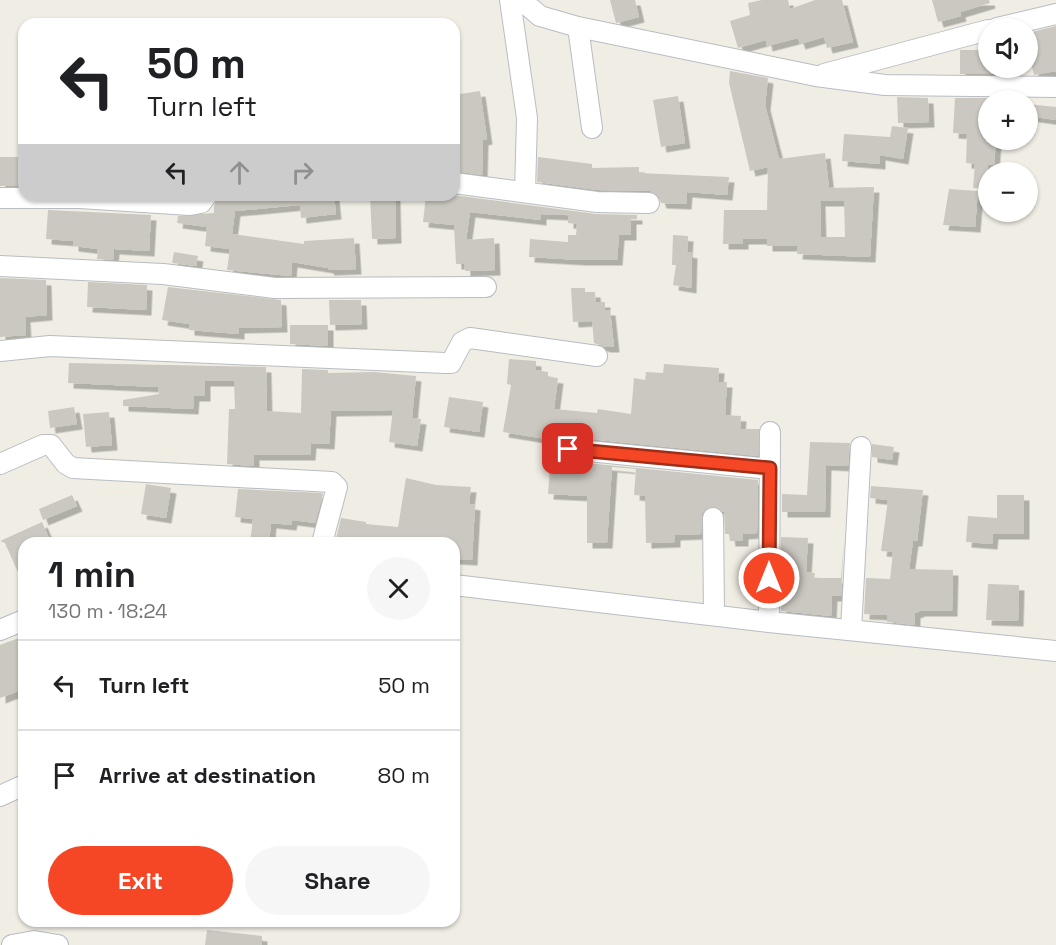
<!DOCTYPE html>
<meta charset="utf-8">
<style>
:root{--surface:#fff;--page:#f6f6f6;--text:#202124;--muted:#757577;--line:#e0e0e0;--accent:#f54625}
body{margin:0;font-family:"Space Grotesk",sans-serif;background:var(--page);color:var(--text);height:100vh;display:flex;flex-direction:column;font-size:22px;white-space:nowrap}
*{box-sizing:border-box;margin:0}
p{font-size:20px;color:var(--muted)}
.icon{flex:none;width:33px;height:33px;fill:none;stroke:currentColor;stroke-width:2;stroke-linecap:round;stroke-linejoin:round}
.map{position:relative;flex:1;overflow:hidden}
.drawer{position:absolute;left:18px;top:537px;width:442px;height:390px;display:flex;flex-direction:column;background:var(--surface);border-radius:18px;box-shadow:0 2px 4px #0004}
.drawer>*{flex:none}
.banner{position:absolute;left:18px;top:18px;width:442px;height:183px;border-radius:18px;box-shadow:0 2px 4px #0004;background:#fff;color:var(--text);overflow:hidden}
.controls{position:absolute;left:978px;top:18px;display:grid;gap:12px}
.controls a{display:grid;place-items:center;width:60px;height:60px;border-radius:50%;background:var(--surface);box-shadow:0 2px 4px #0004;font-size:30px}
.pin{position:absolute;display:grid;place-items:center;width:51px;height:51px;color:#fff;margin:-26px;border-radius:12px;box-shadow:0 3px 9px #0006}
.me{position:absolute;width:66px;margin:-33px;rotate:0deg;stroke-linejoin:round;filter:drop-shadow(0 0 4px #0008)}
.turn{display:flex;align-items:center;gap:21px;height:126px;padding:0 30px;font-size:27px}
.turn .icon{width:78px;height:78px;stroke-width:2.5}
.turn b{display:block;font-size:42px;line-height:51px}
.lanes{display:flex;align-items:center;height:57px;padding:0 30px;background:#0003;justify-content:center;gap:30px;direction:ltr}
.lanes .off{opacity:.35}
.round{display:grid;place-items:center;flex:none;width:63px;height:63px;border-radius:32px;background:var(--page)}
.headline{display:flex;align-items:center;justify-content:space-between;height:102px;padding:0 30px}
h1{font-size:36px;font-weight:800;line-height:45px}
.action{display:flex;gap:12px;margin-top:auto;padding:12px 30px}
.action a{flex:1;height:69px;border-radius:36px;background:var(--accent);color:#fff;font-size:24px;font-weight:800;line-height:69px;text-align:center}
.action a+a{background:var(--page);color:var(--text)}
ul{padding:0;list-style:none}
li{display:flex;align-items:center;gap:18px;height:90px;padding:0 30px;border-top:2px solid var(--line)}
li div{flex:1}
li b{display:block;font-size:22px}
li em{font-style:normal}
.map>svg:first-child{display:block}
</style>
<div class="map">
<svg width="1056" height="945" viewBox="0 0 1056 945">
<defs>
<filter id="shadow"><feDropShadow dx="5.5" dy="5.5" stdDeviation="0" flood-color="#0004"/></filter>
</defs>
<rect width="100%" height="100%" fill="#f0eee4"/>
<path fill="#cbc8c1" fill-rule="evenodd" filter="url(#shadow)" d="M 610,0 L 635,0 L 639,17 L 616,23 Z
M 762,0 L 788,0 L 790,9 L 815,0 L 842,0 L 853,42 L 827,48 L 824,37 L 800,44 L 798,38 L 767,46 L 766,40 L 738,48 L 730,21 L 750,15 L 748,3 Z
M 932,0 L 989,0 L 990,3 L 960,12 L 961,16 L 938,22 Z
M 1056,26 L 1056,71 L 1034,75 L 1028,50 L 1028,33 Z
M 960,50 L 988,50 L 988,68 L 1001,68 L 1001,74 L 960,74 Z
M 730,71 L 768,78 L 765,105 L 779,159 L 825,153 L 829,188 L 874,187 L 870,257 L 797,254 L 798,246 L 767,246 L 767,239 L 743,239 L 743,244 L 723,244 L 724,210 L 767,210 L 768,167 L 750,171 L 729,83 ZM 820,201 L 844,201 L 845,237 L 821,237 Z
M 480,91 L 487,139 L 483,140 L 482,175 L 455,171 L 456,146 L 460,146 L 454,95 Z
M 678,96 L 685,143 L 661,147 L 653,100 Z
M 897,97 L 928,98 L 929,122 L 898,123 Z
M 955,98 L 1002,98 L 1002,100 L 987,100 L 984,140 L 996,141 L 994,165 L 988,164 L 988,189 L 973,188 L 975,164 L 966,163 L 967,134 L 953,133 Z
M 1028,104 L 1056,107 L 1056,120 L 1028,116 Z
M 892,126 L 908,128 L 903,159 L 880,155 L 880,164 L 842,161 L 844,134 L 890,137 Z
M 0,157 L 24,157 L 24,185 L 0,186 Z
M 538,157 L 592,164 L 592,168 L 639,167 L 639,173 L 729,177 L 727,195 L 687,192 L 686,204 L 661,203 L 659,197 L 650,191 L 598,190 L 537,182 Z
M 949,189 L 978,191 L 975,227 L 943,225 Z
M 219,195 L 334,195 L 336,214 L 301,218 L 300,205 L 235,211 L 232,234 L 304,244 L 304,241 L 354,238 L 356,269 L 329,270 L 328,268 L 292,262 L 291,276 L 227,270 L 230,249 L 205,246 L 207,227 L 177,223 L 178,216 L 214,213 L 214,206 Z
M 370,195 L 395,195 L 396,238 L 372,239 Z
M 426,195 L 453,195 L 596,214 L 637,215 L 637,219 L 631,219 L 631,235 L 619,235 L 617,260 L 580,260 L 529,257 L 530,239 L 568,242 L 568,235 L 576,235 L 577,224 L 568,223 L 568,215 L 541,214 L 541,220 L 470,212 L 466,240 L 494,238 L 495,270 L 465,271 L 464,255 L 463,264 L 456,264 L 454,225 L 423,222 Z
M 48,210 L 151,215 L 149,251 L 114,249 L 113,260 L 97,259 L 98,249 L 73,246 L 73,241 L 46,239 Z
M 673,235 L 688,236 L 687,252 L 692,253 L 691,288 L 673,285 L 676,265 L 672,265 Z
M 174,252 L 198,256 L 196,266 L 172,263 Z
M 0,278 L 46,280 L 47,315 L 25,317 L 26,335 L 0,337 Z
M 88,282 L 147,285 L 146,310 L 87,307 Z
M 168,287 L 281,300 L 282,327 L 239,328 L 239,334 L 189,330 L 189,324 L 162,320 Z
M 571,288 L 585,288 L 585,292 L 595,292 L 596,302 L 605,302 L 605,310 L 610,310 L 614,347 L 605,347 L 594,343 L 592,321 L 573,322 Z
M 329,300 L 361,300 L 362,324 L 330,325 Z
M 290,325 L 328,325 L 328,346 L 290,344 Z
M 509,359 L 536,361 L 536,370 L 548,372 L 548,377 L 558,378 L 554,409 L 597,413 L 598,409 L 631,414 L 634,378 L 645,380 L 646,372 L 663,373 L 664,364 L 719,368 L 718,382 L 727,382 L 725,415 L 741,416 L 740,429 L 759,429 L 758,456 L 569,437 L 559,442 L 557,453 L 567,461 L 758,480 L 757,533 L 743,534 L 743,541 L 730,541 L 729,534 L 725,534 L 724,512 L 712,506 L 702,513 L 701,534 L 675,535 L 675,542 L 646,543 L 645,496 L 634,495 L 636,469 L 612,467 L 607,543 L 587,543 L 587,496 L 548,494 L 552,440 L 503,432 L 511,385 L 507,384 Z
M 69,363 L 266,367 L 267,411 L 301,413 L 302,369 L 328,370 L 328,373 L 374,372 L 416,376 L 412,418 L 421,419 L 417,446 L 389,442 L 393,410 L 331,411 L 329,444 L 311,443 L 310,455 L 254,455 L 254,466 L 227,464 L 229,409 L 235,409 L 234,381 L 205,381 L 205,396 L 194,396 L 193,409 L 123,406 L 123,400 L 159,394 L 158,387 L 68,383 Z
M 449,397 L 483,402 L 479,432 L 444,427 Z
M 74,407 L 77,424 L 50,428 L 48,411 Z
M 109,412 L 112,445 L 86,447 L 83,414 Z
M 810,442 L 850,443 L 848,466 L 826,465 L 825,512 L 782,512 L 782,494 L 807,495 Z
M 872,444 L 894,447 L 892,460 L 872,457 Z
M 406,478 L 436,485 L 471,487 L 469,504 L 475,505 L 472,560 L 454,559 L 454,543 L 335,543 L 341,518 L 366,522 L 366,524 L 398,527 Z
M 146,484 L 171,488 L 166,518 L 141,514 Z
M 871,486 L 923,490 L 917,541 L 913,541 L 909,569 L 953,570 L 952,611 L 920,611 L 915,613 L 915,625 L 887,622 L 887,615 L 864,614 L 866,578 L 890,579 L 893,552 L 881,551 L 888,500 L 870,498 Z
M 238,489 L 321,493 L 323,494 L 315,523 L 292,520 L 291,525 L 271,523 L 269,543 L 250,543 L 253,519 L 235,517 Z
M 72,495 L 77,506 L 43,520 L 39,509 Z
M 997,495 L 1024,495 L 1024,534 L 993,534 L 992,544 L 966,542 L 968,516 L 997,518 Z
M 42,522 L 51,543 L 24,543 L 24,586 L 5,543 L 0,541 Z
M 781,537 L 808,538 L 806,572 L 815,573 L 814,578 L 841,578 L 844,540 L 841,596 L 832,596 L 831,616 L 781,611 Z
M 988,584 L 1019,585 L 1018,621 L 986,620 Z
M 24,636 L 24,671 L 20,673 L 24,689 L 0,698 L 0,645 Z
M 207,930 L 262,936 L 262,945 L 205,945 Z"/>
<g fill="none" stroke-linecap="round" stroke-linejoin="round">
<defs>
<path id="minor" d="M 510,0 L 527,118 L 525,192
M 521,0 L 540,16 L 578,27 L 816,76 L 885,85 L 1056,87
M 578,27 L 592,128
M 997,28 L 1056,14
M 824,74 L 988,30
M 454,183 L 597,202 L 649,203
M 0,198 L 80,198 L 190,205 L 201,203 L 207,195
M 0,266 L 163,274 L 275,288 L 486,287
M 0,351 L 50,346 L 445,363 L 451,363 L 462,342 L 470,338 L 597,356
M 568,449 L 770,469
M 0,464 L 43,445 L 51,445 L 66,464 L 73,468 L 332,482 L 337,487 L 322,543
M 713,518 L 714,614
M 454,585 L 769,622 L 1056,651
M 769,622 L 770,432
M 0,630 L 24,620
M 851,630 L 861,447
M 0,796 L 24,785
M 12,945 L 34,941 L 58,945"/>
</defs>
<use href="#minor" stroke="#b9bcc1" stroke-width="22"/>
<use href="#minor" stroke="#fff" stroke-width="20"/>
</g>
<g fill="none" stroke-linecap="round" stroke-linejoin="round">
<defs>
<path id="route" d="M 568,449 L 770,468 L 769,578"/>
</defs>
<use href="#route" stroke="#9f2e18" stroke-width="15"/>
<use href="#route" stroke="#f54625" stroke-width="10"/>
</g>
</svg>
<div class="controls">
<a><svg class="icon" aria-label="sound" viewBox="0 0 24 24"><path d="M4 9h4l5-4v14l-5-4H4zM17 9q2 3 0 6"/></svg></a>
<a>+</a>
<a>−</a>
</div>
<div class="pin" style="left:568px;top:449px;background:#d93025"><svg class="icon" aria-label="arrive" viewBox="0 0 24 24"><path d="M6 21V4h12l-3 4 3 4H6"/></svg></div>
<svg class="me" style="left:769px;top:578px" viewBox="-20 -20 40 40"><circle r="17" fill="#f54625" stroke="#fff" stroke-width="3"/><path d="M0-11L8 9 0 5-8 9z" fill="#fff"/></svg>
<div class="banner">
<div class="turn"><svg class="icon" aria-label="left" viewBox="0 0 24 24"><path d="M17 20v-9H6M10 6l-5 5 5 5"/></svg><div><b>50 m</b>Turn left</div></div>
<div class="lanes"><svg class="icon" aria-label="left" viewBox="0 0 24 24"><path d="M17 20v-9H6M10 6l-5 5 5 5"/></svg><svg class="icon off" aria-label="ahead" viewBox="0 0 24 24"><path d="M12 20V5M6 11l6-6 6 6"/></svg><svg class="icon off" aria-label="right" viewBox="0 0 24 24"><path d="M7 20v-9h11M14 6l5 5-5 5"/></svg></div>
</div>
<section class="drawer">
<div class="headline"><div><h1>1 min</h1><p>130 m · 18:24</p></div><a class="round"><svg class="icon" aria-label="close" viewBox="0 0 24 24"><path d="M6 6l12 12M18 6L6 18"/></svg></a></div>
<ul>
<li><svg class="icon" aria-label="left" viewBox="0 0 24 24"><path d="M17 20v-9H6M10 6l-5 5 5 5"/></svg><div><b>Turn left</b></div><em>50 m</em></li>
<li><svg class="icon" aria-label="arrive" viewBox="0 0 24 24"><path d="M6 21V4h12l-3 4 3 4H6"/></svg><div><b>Arrive at destination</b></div><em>80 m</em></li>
</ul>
<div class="action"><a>Exit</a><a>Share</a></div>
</section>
</div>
